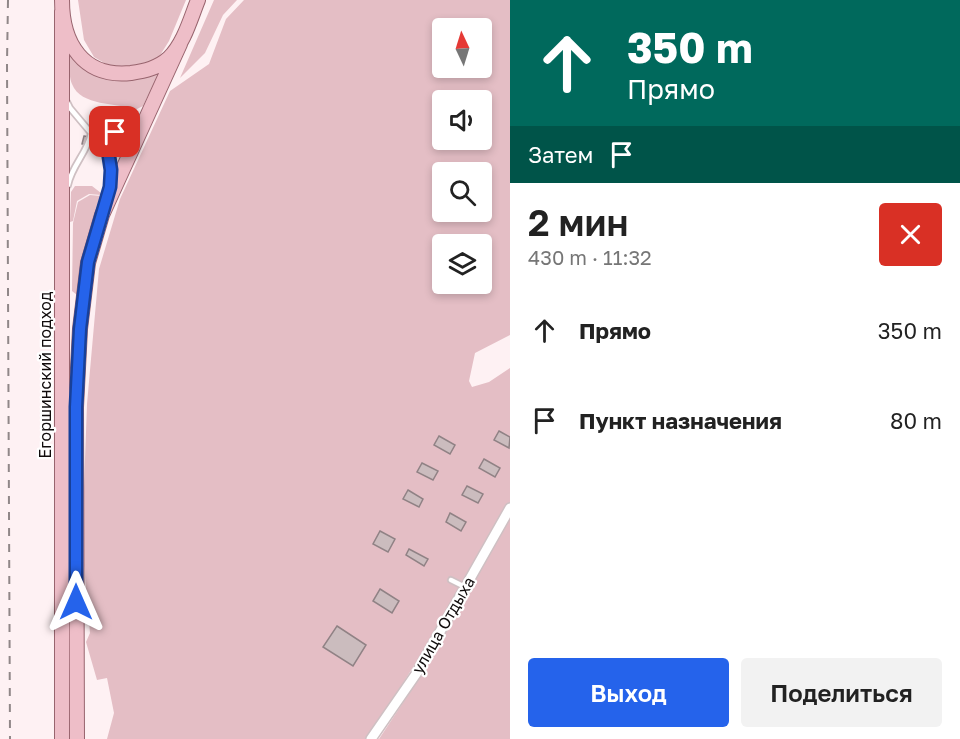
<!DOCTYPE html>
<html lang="ru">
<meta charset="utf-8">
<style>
:root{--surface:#fff;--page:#f2f2f2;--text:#222;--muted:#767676;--accent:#2563eb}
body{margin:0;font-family:"Golos Text",sans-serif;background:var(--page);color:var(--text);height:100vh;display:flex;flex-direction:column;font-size:22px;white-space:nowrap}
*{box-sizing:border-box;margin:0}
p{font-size:20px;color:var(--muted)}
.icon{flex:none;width:33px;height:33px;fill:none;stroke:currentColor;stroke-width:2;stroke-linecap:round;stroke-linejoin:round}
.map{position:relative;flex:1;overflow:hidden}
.sheet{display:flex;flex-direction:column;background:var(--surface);width:450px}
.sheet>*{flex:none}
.banner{background:#00695c;color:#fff;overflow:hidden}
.needle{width:39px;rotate:356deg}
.buttons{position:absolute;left:432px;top:18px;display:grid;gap:12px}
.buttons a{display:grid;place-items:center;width:60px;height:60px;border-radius:6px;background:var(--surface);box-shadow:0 3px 9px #0003;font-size:30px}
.pin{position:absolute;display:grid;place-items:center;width:51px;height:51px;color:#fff;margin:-26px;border-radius:12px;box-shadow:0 3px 9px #0006}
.me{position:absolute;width:66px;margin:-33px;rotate:0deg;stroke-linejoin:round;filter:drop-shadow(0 0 4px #0008)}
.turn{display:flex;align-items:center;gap:21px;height:126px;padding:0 18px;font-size:27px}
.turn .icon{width:78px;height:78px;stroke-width:2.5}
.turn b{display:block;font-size:42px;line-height:51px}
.then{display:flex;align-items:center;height:57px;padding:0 18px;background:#0003;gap:12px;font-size:22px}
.round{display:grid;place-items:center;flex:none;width:63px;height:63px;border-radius:6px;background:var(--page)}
.summary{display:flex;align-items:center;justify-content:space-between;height:102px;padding:0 18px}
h1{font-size:36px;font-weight:600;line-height:45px}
.cta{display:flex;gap:12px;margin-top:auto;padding:12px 18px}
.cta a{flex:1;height:69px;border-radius:6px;background:var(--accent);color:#fff;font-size:24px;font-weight:600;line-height:69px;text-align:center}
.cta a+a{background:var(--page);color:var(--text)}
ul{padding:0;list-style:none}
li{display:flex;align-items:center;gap:18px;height:90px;padding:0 18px}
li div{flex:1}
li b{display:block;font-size:22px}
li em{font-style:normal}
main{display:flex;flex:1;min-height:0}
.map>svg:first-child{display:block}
</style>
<main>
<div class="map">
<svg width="510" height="739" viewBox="0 0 510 739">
<rect width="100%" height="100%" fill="#fef1f3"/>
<path fill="#e4bec5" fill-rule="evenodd" d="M 78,0 L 186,0 L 169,41 L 159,57 L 140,67 L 113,68 L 94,57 L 84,40 Z
M 214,0 L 237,0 L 223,15 L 205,53 L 180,78 Z
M 244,0 L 510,0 L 510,335 L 475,353 L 469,381 L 472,387 L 489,382 L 510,368 L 510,502 L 462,588 L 387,709 L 365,739 L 107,739 L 114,713 L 107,678 L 97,680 L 86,642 L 90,633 L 82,543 L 87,404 L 99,269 L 120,199 L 170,91 L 209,64 L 226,19 ZM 442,28 L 482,28 L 482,68 L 442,68 ZM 442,100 L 482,100 L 482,140 L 442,140 ZM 442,172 L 482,172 L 482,212 L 442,212 ZM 442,244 L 482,244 L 482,284 L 442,284 Z
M 69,51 L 88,69 L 160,71 L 143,106 L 135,110 C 117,102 81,107 72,84 C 68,75 70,61 69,51 Z
M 75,186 L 92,186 L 101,193 L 101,195 L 89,194 L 77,201 L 73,221 L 70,222 L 71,192 Z
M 90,195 L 101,196 L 103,199 L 81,290 L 77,295 L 72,291 L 73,223 L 78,202 Z
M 510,517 L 510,739 L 379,739 L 420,677 Z"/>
<path fill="#cbbcbe" stroke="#908285" stroke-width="1.5" d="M 94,111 L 111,115 L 108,130 L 91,127 Z
M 84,136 L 108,140 L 106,148 L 82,144 Z
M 499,431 L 510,437 L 509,448 L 494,440 Z
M 439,436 L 455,445 L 450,454 L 434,445 Z
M 484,459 L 500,468 L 495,477 L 479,468 Z
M 422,463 L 438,471 L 433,480 L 417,472 Z
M 467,486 L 483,494 L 478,503 L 462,495 Z
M 408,490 L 423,499 L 419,507 L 403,499 Z
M 450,513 L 466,522 L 461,531 L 446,522 Z
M 380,531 L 395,539 L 388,552 L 373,544 Z
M 409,549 L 428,559 L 424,566 L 406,555 Z
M 380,589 L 399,601 L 392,613 L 373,601 Z
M 337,626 L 366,645 L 353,666 L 323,647 Z"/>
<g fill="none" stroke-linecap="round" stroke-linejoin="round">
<defs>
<path id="service" d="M 67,102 L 70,108 L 91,133 C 88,152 72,165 68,185
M 109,157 L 115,132
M 111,183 L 109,157 L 97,146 L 99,134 L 115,132 L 143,118
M 451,580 L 465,587"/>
<path id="minor" d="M 371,739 L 416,674 L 510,508"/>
<path id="primary" d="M 62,0 C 62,43 83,78 131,73 C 145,71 158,68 169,58 C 184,43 190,20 198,0
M 62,739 L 62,11
M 77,739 L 76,407 L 80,329 L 88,263 L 102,215 L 180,44"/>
</defs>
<use href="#service" stroke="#cfc0c3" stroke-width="8"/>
<use href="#minor" stroke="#cfc0c3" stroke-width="12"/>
<use href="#primary" stroke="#98646e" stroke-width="16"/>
<use href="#service" stroke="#fff" stroke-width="4.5"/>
<use href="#minor" stroke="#fff" stroke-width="9"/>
<use href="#primary" stroke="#eebec8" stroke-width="14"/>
<path stroke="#908788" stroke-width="2" stroke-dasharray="8 8" stroke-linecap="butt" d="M 8,0 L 7,63 L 10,739"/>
</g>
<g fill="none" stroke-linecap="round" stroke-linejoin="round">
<defs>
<path id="route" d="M 76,602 L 76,407 L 80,329 L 88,262 L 110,187 L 111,170 L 109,157 L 115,132"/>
</defs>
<use href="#route" stroke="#184099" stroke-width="15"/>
<use href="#route" stroke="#2563eb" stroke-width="10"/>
</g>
<g text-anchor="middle" stroke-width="4.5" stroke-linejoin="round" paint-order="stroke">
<g font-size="16" fill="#100c0c" stroke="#fff">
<text transform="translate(45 375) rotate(-90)" y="6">Егоршинский подход</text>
<text transform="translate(443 625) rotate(-60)" y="6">улица Отдыха</text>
</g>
</g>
</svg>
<div class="buttons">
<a><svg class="needle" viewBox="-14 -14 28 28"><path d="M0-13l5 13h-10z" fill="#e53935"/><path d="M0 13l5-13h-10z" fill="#767676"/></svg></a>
<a><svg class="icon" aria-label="sound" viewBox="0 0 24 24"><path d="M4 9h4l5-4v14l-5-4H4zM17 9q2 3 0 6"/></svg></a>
<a><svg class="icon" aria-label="search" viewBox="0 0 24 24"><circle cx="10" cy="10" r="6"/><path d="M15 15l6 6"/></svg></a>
<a><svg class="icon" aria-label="layers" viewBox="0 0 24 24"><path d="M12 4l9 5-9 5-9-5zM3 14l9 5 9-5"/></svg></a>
</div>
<div class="pin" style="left:115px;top:132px;background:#d93025"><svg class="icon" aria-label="arrive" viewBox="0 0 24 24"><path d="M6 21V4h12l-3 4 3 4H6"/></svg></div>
<svg class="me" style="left:76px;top:602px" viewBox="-20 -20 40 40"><path d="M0-17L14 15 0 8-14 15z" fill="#2563eb" stroke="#fff" stroke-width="4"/></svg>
</div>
<section class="sheet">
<div class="banner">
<div class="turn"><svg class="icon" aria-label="ahead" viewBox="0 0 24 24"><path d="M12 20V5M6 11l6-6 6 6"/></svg><div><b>350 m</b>Прямо</div></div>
<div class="then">Затем<svg class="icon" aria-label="arrive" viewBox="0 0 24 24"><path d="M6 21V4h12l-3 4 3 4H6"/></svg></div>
</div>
<div class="summary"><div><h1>2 мин</h1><p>430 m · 11:32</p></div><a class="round" style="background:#d93025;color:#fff"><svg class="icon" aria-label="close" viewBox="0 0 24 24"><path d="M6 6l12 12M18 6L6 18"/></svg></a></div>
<ul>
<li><svg class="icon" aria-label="ahead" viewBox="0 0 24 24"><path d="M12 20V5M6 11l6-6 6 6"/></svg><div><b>Прямо</b></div><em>350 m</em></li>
<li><svg class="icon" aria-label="arrive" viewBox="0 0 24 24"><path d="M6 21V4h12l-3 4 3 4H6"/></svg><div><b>Пункт назначения</b></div><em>80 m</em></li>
</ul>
<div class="cta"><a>Выход</a><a>Поделиться</a></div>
</section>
</main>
